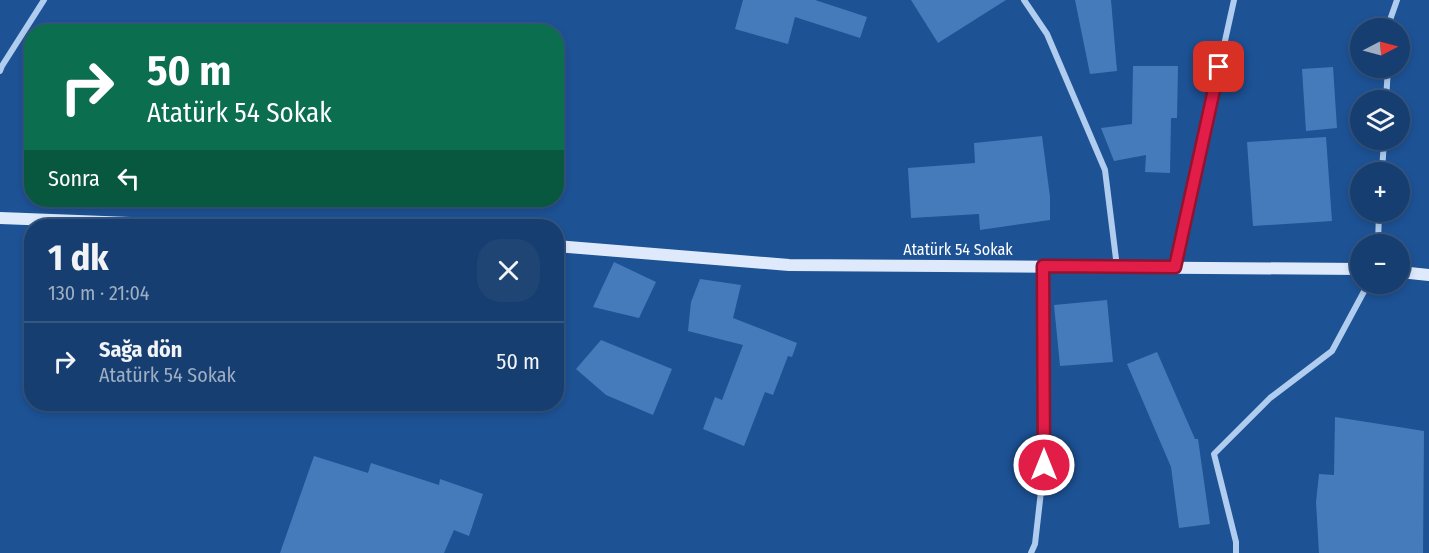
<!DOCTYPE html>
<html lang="tr">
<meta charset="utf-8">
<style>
:root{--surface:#163e70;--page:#1f4575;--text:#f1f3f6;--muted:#9eaec3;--line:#355783}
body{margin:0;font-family:"Fira Sans Condensed",sans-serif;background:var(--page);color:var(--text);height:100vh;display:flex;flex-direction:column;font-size:22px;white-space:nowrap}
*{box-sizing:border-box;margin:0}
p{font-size:20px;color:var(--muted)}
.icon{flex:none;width:33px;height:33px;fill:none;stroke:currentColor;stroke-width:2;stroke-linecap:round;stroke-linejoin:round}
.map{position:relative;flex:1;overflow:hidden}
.side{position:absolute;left:24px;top:219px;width:540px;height:192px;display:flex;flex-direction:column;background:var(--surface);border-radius:24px;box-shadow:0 3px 9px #0003,0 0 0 2px var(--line)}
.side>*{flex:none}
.top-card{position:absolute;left:24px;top:24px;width:540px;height:183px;border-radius:24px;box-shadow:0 3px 9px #0003,0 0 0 2px var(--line);background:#0b6e4f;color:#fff;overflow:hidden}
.needle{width:39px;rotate:84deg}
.controls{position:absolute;left:1350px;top:18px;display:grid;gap:12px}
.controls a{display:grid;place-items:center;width:60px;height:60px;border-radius:50%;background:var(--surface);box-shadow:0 3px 9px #0003,0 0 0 2px var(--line);font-size:30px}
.pin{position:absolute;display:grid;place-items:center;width:51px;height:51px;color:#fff;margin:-26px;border-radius:12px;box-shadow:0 3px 9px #0006}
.me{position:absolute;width:66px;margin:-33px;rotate:0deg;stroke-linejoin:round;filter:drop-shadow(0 0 4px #0008)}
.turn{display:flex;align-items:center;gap:21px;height:126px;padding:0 24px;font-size:27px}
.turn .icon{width:78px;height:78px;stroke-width:2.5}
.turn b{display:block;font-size:42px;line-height:51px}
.then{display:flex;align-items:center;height:57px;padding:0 24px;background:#0003;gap:12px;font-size:22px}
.round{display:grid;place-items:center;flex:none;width:63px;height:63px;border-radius:24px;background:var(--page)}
.head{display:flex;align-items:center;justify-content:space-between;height:102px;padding:0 24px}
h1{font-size:36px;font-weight:700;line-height:45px}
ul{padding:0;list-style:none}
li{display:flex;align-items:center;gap:18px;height:78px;padding:0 24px;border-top:2px solid var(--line)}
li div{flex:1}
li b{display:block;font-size:22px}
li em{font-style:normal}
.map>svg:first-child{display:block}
</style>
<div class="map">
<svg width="1429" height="553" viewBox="0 0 1429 553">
<rect width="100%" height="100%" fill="#1d5295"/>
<path fill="#467bbb" d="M 743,0 L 815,0 L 867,17 L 860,38 L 795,17 L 788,44 L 735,29 Z
M 911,0 L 1006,0 L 938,43 Z
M 1075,0 L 1111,0 L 1117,71 L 1090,74 Z
M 1133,66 L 1178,66 L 1177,118 L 1171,118 L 1170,173 L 1145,172 L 1146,155 L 1114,161 L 1101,128 L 1132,124 Z
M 1333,67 L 1337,128 L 1306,131 L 1302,69 Z
M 1042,136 L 1050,197 L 1050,220 L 980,230 L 979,214 L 911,218 L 908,168 L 975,163 L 974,143 Z
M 1326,137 L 1332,221 L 1253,226 L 1247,142 Z
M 614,262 L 656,282 L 639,318 L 593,307 Z
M 700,279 L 741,285 L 733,318 L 797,343 L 792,357 L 788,356 L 773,395 L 765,392 L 744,446 L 703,429 L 715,397 L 722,400 L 743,345 L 688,331 L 691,302 Z
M 1107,300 L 1113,362 L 1060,366 L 1054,305 Z
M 601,340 L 672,369 L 653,415 L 606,395 L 576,369 Z
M 1157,352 L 1195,439 L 1198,439 L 1210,524 L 1179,528 L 1171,467 L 1127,364 Z
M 1335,417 L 1424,431 L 1423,553 L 1319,553 L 1316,502 L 1319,474 L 1334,475 Z
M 314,456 L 368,473 L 371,463 L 439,485 L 440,479 L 483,494 L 469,536 L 454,530 L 444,553 L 280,553 Z"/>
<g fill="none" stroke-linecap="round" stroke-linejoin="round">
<path stroke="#b0cdef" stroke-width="6" d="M 1024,0 L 1047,34 L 1105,170 L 1117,267
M 1390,28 L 1390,20 L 1397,0
M 0,71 L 2,66 L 44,0
M 1386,100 L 1388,68
M 1382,172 L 1384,140
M 1378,244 L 1379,212
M 1175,267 L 1234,0
M 1031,553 L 1035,544 L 1044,465 L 1043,267
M 1236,553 L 1236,542 L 1214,454 L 1270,398 L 1332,351 L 1368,284"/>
<path stroke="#deeafb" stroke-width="12" d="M 0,218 L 208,226
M 556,246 L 789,265 L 1360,269
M 1400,272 L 1429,275"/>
</g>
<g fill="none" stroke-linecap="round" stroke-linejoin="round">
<defs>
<path id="route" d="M 1044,465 L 1043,266 L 1175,267 L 1219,67"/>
</defs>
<use href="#route" stroke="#92132f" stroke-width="15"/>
<use href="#route" stroke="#e11d48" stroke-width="10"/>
</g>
<g text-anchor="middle" stroke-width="4.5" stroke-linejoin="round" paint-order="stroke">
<g font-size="16" fill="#fff" stroke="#1d5295">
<text x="958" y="255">Atatürk 54 Sokak</text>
</g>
</g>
</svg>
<div class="controls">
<a><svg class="needle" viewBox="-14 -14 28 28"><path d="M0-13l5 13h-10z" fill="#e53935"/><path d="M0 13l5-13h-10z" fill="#9eaec3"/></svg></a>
<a><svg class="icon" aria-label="layers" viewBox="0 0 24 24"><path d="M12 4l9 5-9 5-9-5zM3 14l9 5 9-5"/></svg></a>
<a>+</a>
<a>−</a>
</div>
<div class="pin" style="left:1219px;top:67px;background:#d93025"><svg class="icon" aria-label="arrive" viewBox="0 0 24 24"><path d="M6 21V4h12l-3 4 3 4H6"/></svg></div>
<svg class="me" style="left:1044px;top:465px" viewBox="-20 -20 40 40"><circle r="17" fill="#e11d48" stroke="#fff" stroke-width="3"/><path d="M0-11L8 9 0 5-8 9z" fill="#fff"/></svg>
<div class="top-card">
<div class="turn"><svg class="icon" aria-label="right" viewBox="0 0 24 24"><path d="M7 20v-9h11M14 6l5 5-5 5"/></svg><div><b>50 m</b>Atatürk 54 Sokak</div></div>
<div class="then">Sonra<svg class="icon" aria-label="left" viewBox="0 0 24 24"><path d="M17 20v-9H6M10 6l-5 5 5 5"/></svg></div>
</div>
<section class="side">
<div class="head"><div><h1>1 dk</h1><p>130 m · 21:04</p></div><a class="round"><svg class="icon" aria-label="close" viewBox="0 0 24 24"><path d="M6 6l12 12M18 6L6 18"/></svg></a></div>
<ul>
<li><svg class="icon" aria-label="right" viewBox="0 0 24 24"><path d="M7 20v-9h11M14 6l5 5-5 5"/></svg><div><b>Sağa dön</b><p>Atatürk 54 Sokak</p></div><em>50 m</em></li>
</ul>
</section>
</div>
